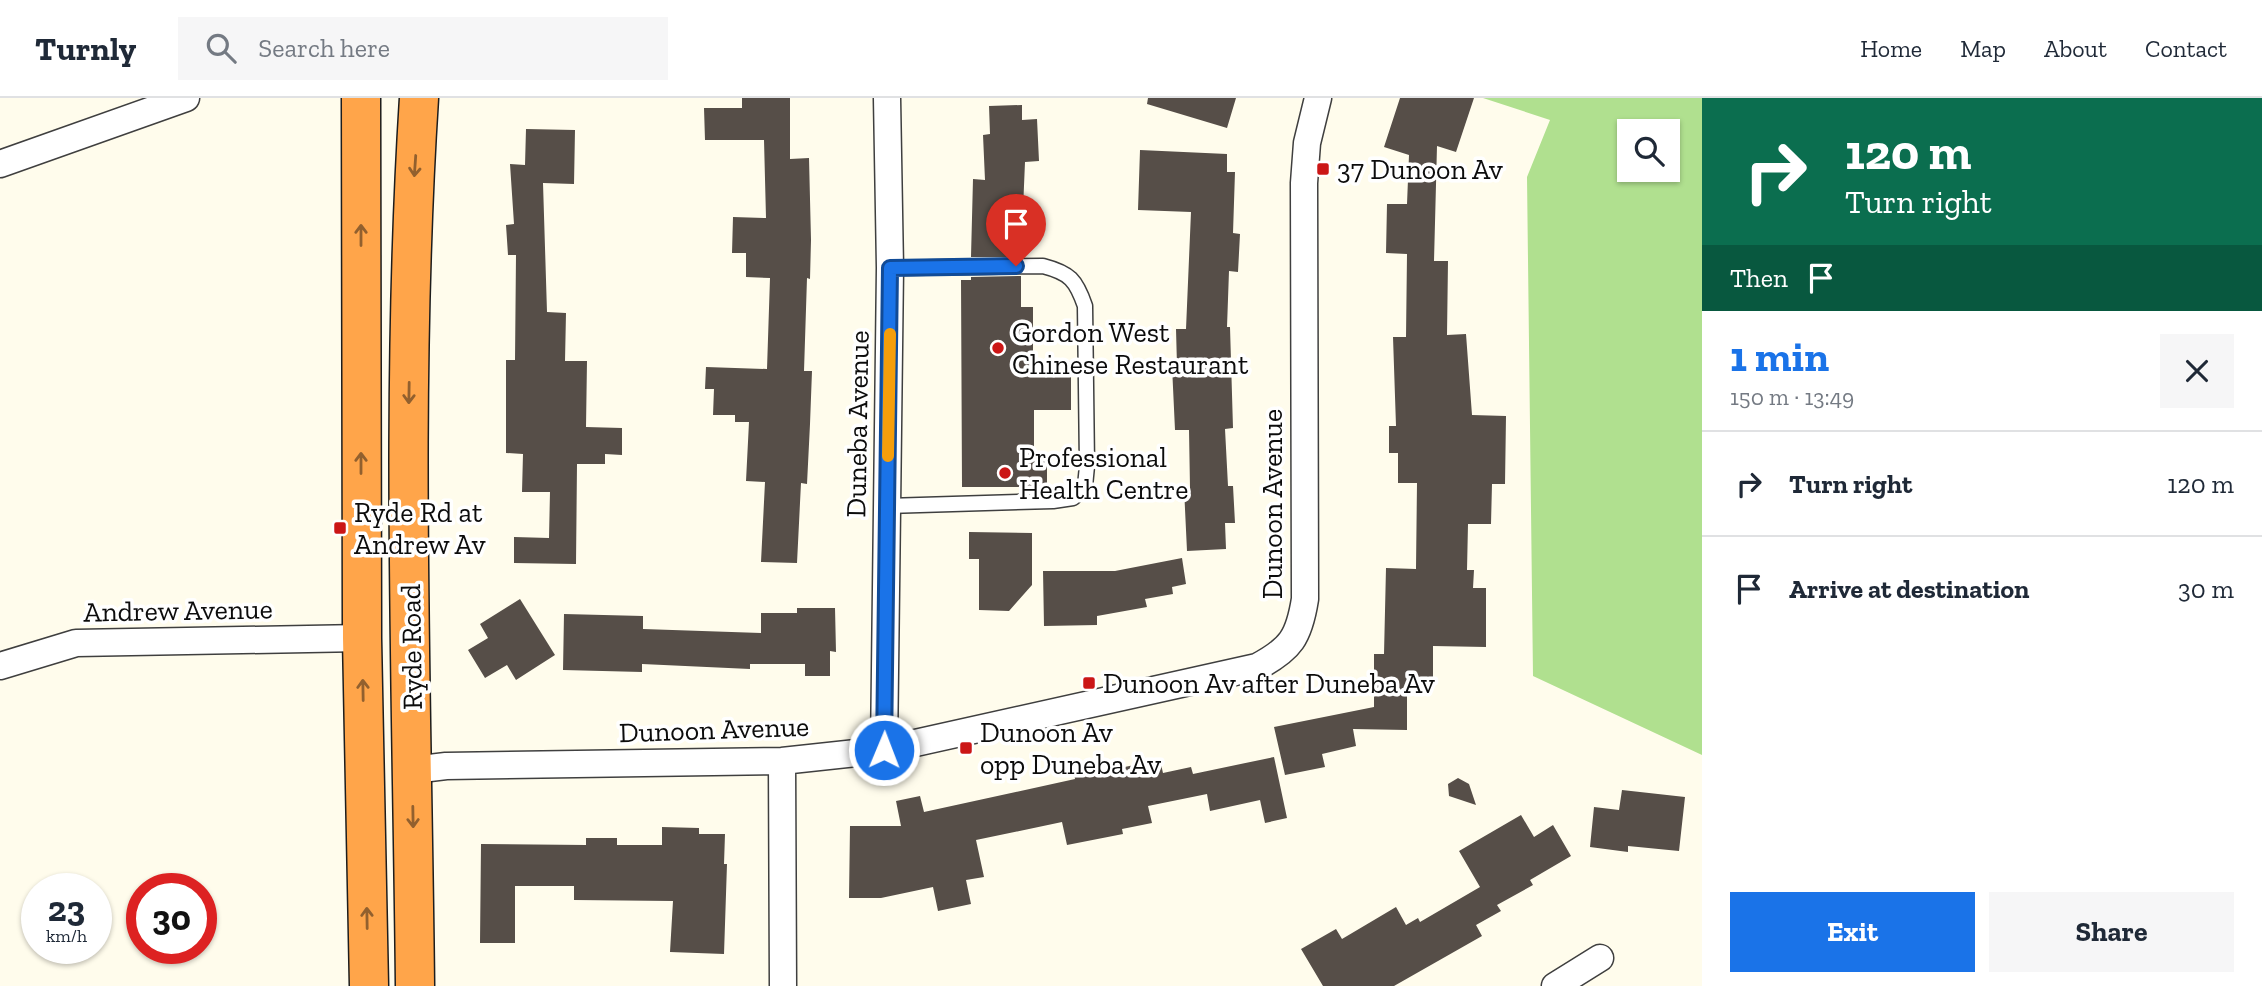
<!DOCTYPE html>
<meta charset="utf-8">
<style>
:root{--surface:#fff;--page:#f6f6f7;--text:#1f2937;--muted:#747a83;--line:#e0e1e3;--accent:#1a73e8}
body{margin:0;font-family:"Zilla Slab",serif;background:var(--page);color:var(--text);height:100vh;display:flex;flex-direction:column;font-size:26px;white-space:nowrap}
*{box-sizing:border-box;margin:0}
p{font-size:23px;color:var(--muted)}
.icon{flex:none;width:38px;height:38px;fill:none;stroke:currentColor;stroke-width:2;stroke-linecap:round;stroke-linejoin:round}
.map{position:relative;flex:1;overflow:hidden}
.panel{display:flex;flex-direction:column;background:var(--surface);width:560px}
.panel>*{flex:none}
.banner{background:#0b6e4f;color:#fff;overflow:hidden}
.buttons{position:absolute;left:1617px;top:21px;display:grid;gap:14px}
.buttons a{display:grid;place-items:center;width:63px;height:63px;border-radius:0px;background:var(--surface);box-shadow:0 2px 5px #0004;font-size:35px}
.speed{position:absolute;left:21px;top:775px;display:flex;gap:14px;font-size:35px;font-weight:700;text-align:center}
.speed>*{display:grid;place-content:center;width:91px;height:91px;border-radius:50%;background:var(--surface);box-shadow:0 2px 5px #0004;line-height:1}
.speed small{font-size:18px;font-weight:400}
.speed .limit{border:10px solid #d22;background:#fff;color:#111}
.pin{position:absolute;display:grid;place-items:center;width:60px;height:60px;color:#fff;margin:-72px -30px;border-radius:50% 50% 50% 0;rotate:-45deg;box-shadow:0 0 7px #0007}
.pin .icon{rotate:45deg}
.me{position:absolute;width:77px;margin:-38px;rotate:1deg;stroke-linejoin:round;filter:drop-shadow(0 0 5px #0008)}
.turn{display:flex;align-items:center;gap:24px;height:147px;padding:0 28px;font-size:32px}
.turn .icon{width:91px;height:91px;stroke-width:2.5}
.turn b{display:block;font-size:49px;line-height:60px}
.then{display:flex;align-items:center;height:66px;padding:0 28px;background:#0003;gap:14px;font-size:26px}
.round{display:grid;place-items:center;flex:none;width:74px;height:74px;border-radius:0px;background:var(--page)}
.headline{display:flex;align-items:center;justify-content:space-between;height:119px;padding:0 28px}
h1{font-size:42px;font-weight:700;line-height:52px;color:var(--accent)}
.cta{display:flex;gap:14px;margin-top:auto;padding:14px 28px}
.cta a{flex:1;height:80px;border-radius:0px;background:var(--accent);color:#fff;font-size:28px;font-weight:700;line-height:80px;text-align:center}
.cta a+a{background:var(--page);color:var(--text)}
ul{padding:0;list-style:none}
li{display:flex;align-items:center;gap:21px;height:105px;padding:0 28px;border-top:2px solid var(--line)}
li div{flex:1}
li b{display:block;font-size:26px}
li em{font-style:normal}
header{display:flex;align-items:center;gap:42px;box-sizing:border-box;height:98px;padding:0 35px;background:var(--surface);border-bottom:2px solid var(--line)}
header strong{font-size:33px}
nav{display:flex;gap:38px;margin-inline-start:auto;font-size:24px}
.search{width:490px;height:63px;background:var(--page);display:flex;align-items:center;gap:18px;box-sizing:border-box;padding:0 24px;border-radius:0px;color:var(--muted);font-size:26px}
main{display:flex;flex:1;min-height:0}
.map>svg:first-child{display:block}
</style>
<header>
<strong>Turnly</strong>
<div class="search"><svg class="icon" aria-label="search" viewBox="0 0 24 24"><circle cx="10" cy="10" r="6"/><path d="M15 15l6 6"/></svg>Search here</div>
<nav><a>Home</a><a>Map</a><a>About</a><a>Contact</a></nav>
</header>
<main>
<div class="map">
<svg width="1702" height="888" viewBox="0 0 1702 888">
<rect width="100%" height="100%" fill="#fffcec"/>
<path fill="#b0e08f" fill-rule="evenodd" d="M 1483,0 L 1702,0 L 1702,657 L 1533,578 L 1527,79 L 1550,22 ZM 1629,33 L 1668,33 L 1668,72 L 1629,72 Z"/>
<path fill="#564e48" d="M 742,0 L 790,0 L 790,61 L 809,60 L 811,142 L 810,181 L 807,180 L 804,273 L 812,273 L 810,326 L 807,386 L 801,385 L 797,465 L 761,464 L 765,384 L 746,383 L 749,324 L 735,324 L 735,317 L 713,317 L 714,291 L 705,291 L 706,269 L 767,271 L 770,180 L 746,179 L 746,155 L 732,155 L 733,119 L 766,120 L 764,42 L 705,42 L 704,10 L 742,10 Z
M 1148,0 L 1236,0 L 1227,30 L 1147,6 Z
M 1400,0 L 1474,0 L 1456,54 L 1437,48 L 1434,163 L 1448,163 L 1447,237 L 1466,236 L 1472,317 L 1506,318 L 1505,386 L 1492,386 L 1491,426 L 1468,426 L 1467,472 L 1474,472 L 1473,490 L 1486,490 L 1486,549 L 1433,548 L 1433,586 L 1407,586 L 1407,632 L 1353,631 L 1356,648 L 1322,656 L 1325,669 L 1285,677 L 1274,629 L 1374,609 L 1374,556 L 1384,556 L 1386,470 L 1416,471 L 1417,385 L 1398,385 L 1398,355 L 1389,355 L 1389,328 L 1396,328 L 1393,239 L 1406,239 L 1407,156 L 1386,155 L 1387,106 L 1407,106 L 1409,57 L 1384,49 Z
M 1022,7 L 1022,22 L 1037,21 L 1039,63 L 1025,64 L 1021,159 L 971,159 L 973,81 L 985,82 L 983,37 L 990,36 L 989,8 Z
M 526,31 L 575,32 L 574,86 L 543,85 L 547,214 L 566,215 L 565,263 L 587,263 L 586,329 L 622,330 L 622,357 L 605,356 L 605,366 L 577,366 L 576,466 L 514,465 L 514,439 L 549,440 L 550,394 L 522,394 L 523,356 L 506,355 L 506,262 L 515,262 L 516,157 L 508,157 L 506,127 L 514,126 L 510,66 L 525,67 Z
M 1140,52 L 1227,56 L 1227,74 L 1235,74 L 1233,135 L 1240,136 L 1238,174 L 1229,173 L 1227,229 L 1230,229 L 1233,330 L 1225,331 L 1228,388 L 1233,388 L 1235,425 L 1225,425 L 1226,451 L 1187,453 L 1184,390 L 1190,390 L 1189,332 L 1175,332 L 1172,268 L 1177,268 L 1176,231 L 1186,231 L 1191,114 L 1138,112 Z
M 1021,178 L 1021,209 L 1033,209 L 1033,264 L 1071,263 L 1071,312 L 1034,312 L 1034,362 L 1047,362 L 1047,389 L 962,389 L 961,182 L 971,182 L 971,179 Z
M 969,434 L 1032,435 L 1032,487 L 1009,513 L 979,512 L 979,461 L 969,461 Z
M 1182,460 L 1186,486 L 1172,489 L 1173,496 L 1145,501 L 1147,509 L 1097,518 L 1097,527 L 1044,528 L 1043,473 L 1115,473 Z
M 520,501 L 555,557 L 516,582 L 507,567 L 485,580 L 468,552 L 488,540 L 480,526 Z
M 797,510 L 835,510 L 836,554 L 830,553 L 830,578 L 805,578 L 805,566 L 750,566 L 750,571 L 642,566 L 642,574 L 563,572 L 564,516 L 643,518 L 643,531 L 761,535 L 761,515 L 797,515 Z
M 1274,659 L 1287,720 L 1265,725 L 1260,702 L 1210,713 L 1207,696 L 1148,708 L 1152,725 L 1122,731 L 1123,736 L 1067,747 L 1062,724 L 976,742 L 984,779 L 966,782 L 971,806 L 938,813 L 933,789 L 881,800 L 849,800 L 850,728 L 901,728 L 896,703 L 920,698 L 924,714 L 1075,681 L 1074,675 L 1098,670 L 1099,674 L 1160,662 L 1163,675 L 1191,669 L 1193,676 Z
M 1458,680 L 1469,686 L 1476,707 L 1449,698 L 1448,686 Z
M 1622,692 L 1685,699 L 1679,753 L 1628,748 L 1628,754 L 1590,749 L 1594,709 L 1619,712 Z
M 1521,717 L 1534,739 L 1553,727 L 1571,758 L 1530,782 L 1533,787 L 1497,807 L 1501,813 L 1476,827 L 1482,838 L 1394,888 L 1323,888 L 1301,851 L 1336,831 L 1342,841 L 1396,809 L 1406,827 L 1418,820 L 1420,824 L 1480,789 L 1459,753 Z
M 662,729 L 699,730 L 699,736 L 725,736 L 724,766 L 727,766 L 724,856 L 670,854 L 673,803 L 574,802 L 574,788 L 515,788 L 515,845 L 480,845 L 481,746 L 586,747 L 586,740 L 617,740 L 617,747 L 662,747 Z"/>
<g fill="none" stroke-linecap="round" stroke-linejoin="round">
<defs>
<path id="lane" d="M 887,408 L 1053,403 L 1073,400 L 1085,388 L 1087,368 L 1085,208 C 1076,182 1070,175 1043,168 L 890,170"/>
<path id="street" d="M 0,66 L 186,0
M 0,568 L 76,545 L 362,540
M 884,652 L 890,170 L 887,0
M 782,663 L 783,888
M 413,672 L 446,668 L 782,663 L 884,652 L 1257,569 C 1291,551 1299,539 1305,501 L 1304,85 L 1307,45 L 1318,0
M 1555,888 L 1600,860"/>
<path id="highway" d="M 361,0 L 362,540 L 369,888
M 415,888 C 412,592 400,296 419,0"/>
</defs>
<use href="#lane" stroke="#3f3f3f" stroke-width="17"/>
<use href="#street" stroke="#3f3f3f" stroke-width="29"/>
<use href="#highway" stroke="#1d1d1d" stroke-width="41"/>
<use href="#lane" stroke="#fff" stroke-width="14"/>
<use href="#street" stroke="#fff" stroke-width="26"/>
<use href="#highway" stroke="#ffa54a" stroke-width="38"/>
</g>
<defs><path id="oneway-shaft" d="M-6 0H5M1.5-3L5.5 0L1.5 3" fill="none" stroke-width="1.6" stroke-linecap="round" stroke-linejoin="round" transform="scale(1.75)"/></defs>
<g stroke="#92602e">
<use href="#oneway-shaft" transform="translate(415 68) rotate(94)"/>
<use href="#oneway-shaft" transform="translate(361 137) rotate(-90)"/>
<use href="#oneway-shaft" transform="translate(409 295) rotate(91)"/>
<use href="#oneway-shaft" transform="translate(361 365) rotate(-90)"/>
<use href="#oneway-shaft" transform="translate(363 592) rotate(-91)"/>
<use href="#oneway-shaft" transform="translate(413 719) rotate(89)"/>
<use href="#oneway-shaft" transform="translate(367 820) rotate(-91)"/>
</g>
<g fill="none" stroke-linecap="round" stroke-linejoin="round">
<defs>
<path id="route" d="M 884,652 L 890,170 L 1016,168"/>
</defs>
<use href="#route" stroke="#114b97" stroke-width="18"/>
<use href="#route" stroke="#1a73e8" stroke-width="12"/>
<path stroke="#f59e0b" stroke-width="12" d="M 888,358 L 890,236"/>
</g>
<g fill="#cb1616" stroke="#fff" stroke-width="2.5">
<rect x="1316" y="64" width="14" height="14" rx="3.5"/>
<circle cx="998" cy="250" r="7"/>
<circle cx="1005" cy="375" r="7"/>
<rect x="333" y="423" width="14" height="14" rx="3.5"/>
<rect x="1082" y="578" width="14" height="14" rx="3.5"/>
<rect x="959" y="643" width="14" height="14" rx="3.5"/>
</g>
<g text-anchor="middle" stroke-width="7" stroke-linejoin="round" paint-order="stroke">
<g font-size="28" fill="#0c0c0c" stroke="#fff" text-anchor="start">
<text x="1337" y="81">37 Dunoon Av</text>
<text x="1012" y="244">Gordon West<tspan x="1012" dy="32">Chinese Restaurant</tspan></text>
<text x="1019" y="369">Professional<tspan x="1019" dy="32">Health Centre</tspan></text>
<text x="354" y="424">Ryde Rd at<tspan x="354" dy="32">Andrew Av</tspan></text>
<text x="1103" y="595">Dunoon Av after Duneba Av</text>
<text x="980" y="644">Dunoon Av<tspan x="980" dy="32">opp Duneba Av</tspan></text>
</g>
<g font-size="28" fill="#0c0c0c" stroke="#fff">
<text transform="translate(857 326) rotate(-89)" y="10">Duneba Avenue</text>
<text transform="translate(1272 406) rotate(-90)" y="10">Dunoon Avenue</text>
<text transform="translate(178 512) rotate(-1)" y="10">Andrew Avenue</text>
<text transform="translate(411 549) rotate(-91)" y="10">Ryde Road</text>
<text transform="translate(714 631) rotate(-2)" y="10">Dunoon Avenue</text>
</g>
</g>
</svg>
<div class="buttons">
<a><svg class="icon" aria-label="search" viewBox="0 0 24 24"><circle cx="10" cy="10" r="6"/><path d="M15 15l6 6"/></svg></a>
</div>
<div class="speed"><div>23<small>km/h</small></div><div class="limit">30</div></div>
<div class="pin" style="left:1016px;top:168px;background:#d93025"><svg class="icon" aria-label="arrive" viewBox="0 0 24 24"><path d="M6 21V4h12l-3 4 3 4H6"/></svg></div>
<svg class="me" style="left:884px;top:652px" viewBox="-20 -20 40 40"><circle r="17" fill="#1a73e8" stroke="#fff" stroke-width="3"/><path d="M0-11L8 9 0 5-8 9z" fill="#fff"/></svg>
</div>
<section class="panel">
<div class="banner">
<div class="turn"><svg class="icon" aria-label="right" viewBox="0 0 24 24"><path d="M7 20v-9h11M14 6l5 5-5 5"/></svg><div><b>120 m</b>Turn right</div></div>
<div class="then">Then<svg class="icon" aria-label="arrive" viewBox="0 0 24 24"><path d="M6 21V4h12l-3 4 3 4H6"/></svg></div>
</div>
<div class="headline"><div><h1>1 min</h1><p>150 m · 13:49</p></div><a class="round"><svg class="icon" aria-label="close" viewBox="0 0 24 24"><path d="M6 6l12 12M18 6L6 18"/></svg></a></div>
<ul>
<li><svg class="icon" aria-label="right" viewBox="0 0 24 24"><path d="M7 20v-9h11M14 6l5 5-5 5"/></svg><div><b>Turn right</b></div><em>120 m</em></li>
<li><svg class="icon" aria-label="arrive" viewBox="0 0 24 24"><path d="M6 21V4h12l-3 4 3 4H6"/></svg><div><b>Arrive at destination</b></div><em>30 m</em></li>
</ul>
<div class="cta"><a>Exit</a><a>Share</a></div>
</section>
</main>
